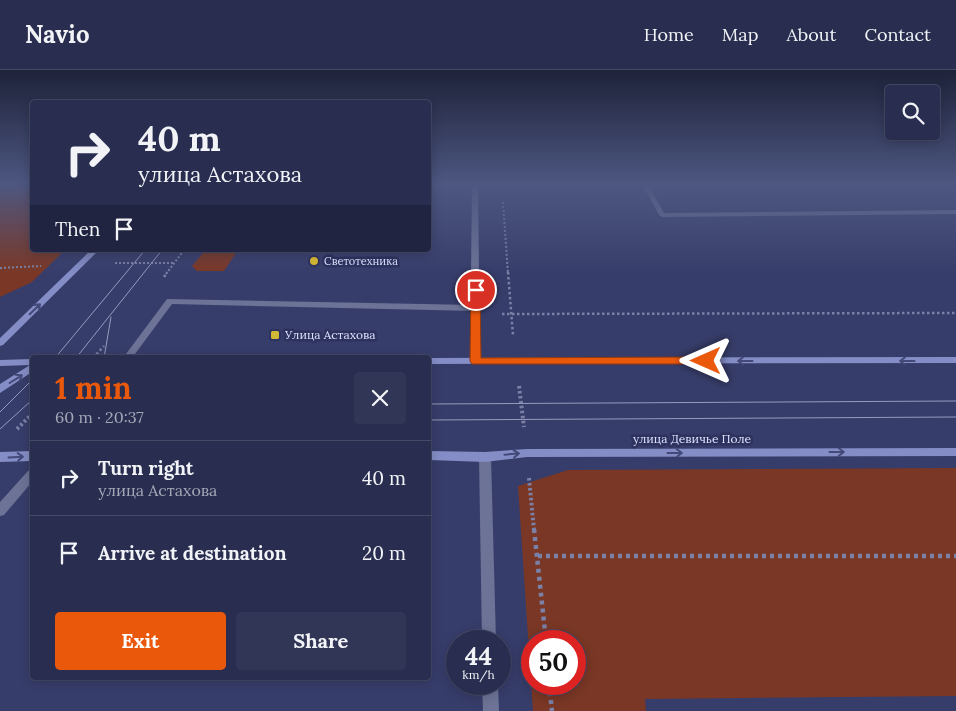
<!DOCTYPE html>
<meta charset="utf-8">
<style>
:root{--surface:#292e50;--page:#313657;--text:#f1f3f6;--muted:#a5a8b7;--line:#454a67;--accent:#ea580c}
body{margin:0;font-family:Lora,serif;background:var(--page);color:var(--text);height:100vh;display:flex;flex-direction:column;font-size:19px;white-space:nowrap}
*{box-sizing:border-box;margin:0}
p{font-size:16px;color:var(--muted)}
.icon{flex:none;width:28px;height:28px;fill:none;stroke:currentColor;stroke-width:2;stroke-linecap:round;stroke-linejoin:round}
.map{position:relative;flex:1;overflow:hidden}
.sheet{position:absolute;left:30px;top:285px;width:401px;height:325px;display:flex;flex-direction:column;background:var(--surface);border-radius:5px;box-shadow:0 2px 12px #0003,0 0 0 1px var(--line)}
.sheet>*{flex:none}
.guide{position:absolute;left:30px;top:30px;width:401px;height:152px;border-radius:5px;box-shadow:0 2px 12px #0003,0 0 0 1px var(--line);background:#292e50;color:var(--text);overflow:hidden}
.fabs{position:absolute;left:885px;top:15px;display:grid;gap:10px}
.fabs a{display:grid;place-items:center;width:55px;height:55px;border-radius:5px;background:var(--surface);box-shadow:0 2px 12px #0003,0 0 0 1px var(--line);font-size:25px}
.speed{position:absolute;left:446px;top:560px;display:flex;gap:10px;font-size:25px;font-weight:700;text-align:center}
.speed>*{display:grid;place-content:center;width:65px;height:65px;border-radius:50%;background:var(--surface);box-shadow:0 2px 12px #0003,0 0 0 1px var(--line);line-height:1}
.speed small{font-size:12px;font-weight:400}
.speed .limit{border:8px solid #d22;background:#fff;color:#111}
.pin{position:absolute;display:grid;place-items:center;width:42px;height:42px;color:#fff;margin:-21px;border:2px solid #fff;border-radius:50%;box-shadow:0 1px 5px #0007}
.me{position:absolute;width:55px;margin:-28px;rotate:270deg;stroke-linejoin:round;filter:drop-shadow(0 0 4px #0008)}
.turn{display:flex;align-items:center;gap:18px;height:105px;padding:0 25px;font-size:22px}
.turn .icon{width:65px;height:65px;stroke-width:2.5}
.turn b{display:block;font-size:35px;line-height:42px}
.then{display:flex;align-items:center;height:48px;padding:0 25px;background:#0003;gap:10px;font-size:19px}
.round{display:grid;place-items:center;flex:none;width:52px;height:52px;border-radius:5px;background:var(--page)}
.summary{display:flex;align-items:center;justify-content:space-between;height:85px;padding:0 25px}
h1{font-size:30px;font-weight:800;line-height:38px;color:var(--accent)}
.primary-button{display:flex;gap:10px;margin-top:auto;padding:10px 25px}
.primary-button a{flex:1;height:58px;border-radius:5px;background:var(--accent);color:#fff;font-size:20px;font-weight:800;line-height:58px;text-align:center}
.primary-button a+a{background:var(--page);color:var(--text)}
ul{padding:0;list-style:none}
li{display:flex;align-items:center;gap:15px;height:75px;padding:0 25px;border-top:1px solid var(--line)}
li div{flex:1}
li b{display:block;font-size:19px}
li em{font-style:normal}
header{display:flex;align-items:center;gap:30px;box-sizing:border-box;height:70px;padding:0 25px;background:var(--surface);border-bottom:1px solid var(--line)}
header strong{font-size:24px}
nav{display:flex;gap:28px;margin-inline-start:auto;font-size:18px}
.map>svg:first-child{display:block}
</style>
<header>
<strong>Navio</strong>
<nav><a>Home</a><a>Map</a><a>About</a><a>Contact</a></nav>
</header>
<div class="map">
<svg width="956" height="641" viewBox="0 0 956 641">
<rect width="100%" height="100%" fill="#373d6a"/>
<path fill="#7a3725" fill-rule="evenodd" d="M 0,114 L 32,114 L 32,180 L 65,180 L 32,212 L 0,227 Z
M 203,183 L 236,183 L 224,201 L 197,201 L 192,196 Z
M 956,398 L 956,626 L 645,629 L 646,641 L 533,641 L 518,416 L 568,400 ZM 532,571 L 575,571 L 575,614 L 532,614 Z"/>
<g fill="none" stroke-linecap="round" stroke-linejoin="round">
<path stroke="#7a80a6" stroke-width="2" stroke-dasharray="2 2" stroke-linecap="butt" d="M 503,132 L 508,204
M 115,193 L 174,193
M 0,198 L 41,196
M 166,204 L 184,180"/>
<path stroke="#7a80a6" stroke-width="2.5" stroke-dasharray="2.5 2.5" stroke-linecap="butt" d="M 508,202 L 513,265
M 164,207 L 167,202
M 502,244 L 956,243
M 93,288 L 104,276"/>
<path stroke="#7a80a6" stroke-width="4" stroke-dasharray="2.5 2.5" stroke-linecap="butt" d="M 519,316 L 524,357
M 17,359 L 32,344
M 529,408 L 534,460"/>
<path stroke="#7a80a6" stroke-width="4.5" stroke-dasharray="4 4" stroke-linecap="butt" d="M 534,459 L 546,571
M 538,486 L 956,486
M 549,614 L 552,641"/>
<path fill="#6c7396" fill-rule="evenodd" d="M 642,114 L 648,114 L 664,143 L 956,140 L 956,144 L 662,147 L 659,145 Z
M 167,229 L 475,235 L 479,238 L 475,241 L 172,234 L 132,288 L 123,288 Z
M 485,382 L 489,384 L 491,387 L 496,571 L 482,571 L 479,387 L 481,384 Z
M 32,399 L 32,412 L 4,445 L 0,446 L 0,432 L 28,401 Z
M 482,614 L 498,614 L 499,641 L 483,641 Z"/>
<path fill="#6c7396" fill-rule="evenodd" d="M 472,114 L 478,114 L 480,291 L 475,294 L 470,291 Z"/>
<path fill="#848dc5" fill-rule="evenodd" d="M 91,180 L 99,180 L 3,275 L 0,276 L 0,268 Z
M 956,287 L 956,293 L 429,294 L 429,288 Z
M 32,289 L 32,302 L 0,323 L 0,314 L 30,295 L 0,296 L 0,290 Z
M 956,378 L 956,386 L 527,387 L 485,392 L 429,390 L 429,381 L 485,382 L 527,379 Z
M 32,381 L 32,391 L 0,392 L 0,382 Z"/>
<path stroke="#959bbe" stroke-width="1" d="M 55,288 L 145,180
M 76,288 L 162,180
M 104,288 L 111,247
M 429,334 L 956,331
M 0,342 L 32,310
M 429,350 L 956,347
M 0,359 L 32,330"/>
</g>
<defs><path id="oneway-shaft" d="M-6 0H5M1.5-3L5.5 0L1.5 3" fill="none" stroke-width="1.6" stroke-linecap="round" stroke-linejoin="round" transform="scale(1.25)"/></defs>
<g stroke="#434978">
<use href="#oneway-shaft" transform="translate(35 239) rotate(-44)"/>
<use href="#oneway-shaft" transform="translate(745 291) rotate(180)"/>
<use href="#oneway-shaft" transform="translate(907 291) rotate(180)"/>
<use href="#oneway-shaft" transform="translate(16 309) rotate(-32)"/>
<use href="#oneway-shaft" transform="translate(837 382)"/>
<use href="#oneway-shaft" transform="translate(675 383)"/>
<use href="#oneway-shaft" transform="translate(512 384) rotate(-5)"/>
<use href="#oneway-shaft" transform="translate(16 387) rotate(-3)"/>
</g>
<linearGradient id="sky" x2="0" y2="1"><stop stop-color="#1e223a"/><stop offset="0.56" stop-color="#4d5781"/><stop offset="1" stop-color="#4d5781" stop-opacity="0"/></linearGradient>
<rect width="956" height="204" fill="url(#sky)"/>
<path fill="#ea580c" stroke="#983908" d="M 476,217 L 480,220 L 481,288 L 706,287 L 711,291 L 706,294 L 472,294 L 470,291 L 471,220 Z"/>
<g fill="#d2b635" stroke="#2d325f" stroke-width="2">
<circle cx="314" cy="191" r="5"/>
<rect x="270" y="260" width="10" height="10" rx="2.5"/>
</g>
<g text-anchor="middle" stroke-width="5" stroke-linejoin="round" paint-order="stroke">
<g font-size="11" fill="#dce2fe" stroke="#2d325f" text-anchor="start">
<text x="324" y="195">Светотехника</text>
</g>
<g font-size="12" fill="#dce2fe" stroke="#2d325f" text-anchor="start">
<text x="285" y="269">Улица Астахова</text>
</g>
<g font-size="12" fill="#dce2fe" stroke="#2d325f">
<text x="692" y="373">улица Девичье Поле</text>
</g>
</g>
</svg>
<div class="fabs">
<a><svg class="icon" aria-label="search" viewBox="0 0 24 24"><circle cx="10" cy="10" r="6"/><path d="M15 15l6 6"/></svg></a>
</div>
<div class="speed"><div>44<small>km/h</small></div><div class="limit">50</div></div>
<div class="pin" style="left:476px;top:220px;background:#d93025"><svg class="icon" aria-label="arrive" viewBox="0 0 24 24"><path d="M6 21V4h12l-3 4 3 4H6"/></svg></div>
<svg class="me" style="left:706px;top:291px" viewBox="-20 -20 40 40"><path d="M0-17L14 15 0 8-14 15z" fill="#ea580c" stroke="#fff" stroke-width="4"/></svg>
<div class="guide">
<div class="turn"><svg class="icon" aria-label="right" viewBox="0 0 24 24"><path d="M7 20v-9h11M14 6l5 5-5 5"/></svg><div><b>40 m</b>улица Астахова</div></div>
<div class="then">Then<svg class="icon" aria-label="arrive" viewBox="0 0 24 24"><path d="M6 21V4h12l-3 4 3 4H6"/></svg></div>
</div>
<section class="sheet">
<div class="summary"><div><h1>1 min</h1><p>60 m · 20:37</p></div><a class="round"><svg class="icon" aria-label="close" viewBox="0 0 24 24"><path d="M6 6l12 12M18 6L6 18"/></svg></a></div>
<ul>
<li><svg class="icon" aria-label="right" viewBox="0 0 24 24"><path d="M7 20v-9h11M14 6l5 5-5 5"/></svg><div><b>Turn right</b><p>улица Астахова</p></div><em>40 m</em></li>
<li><svg class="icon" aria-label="arrive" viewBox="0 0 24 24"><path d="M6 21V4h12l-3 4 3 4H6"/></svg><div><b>Arrive at destination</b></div><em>20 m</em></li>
</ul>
<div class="primary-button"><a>Exit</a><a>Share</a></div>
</section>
</div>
